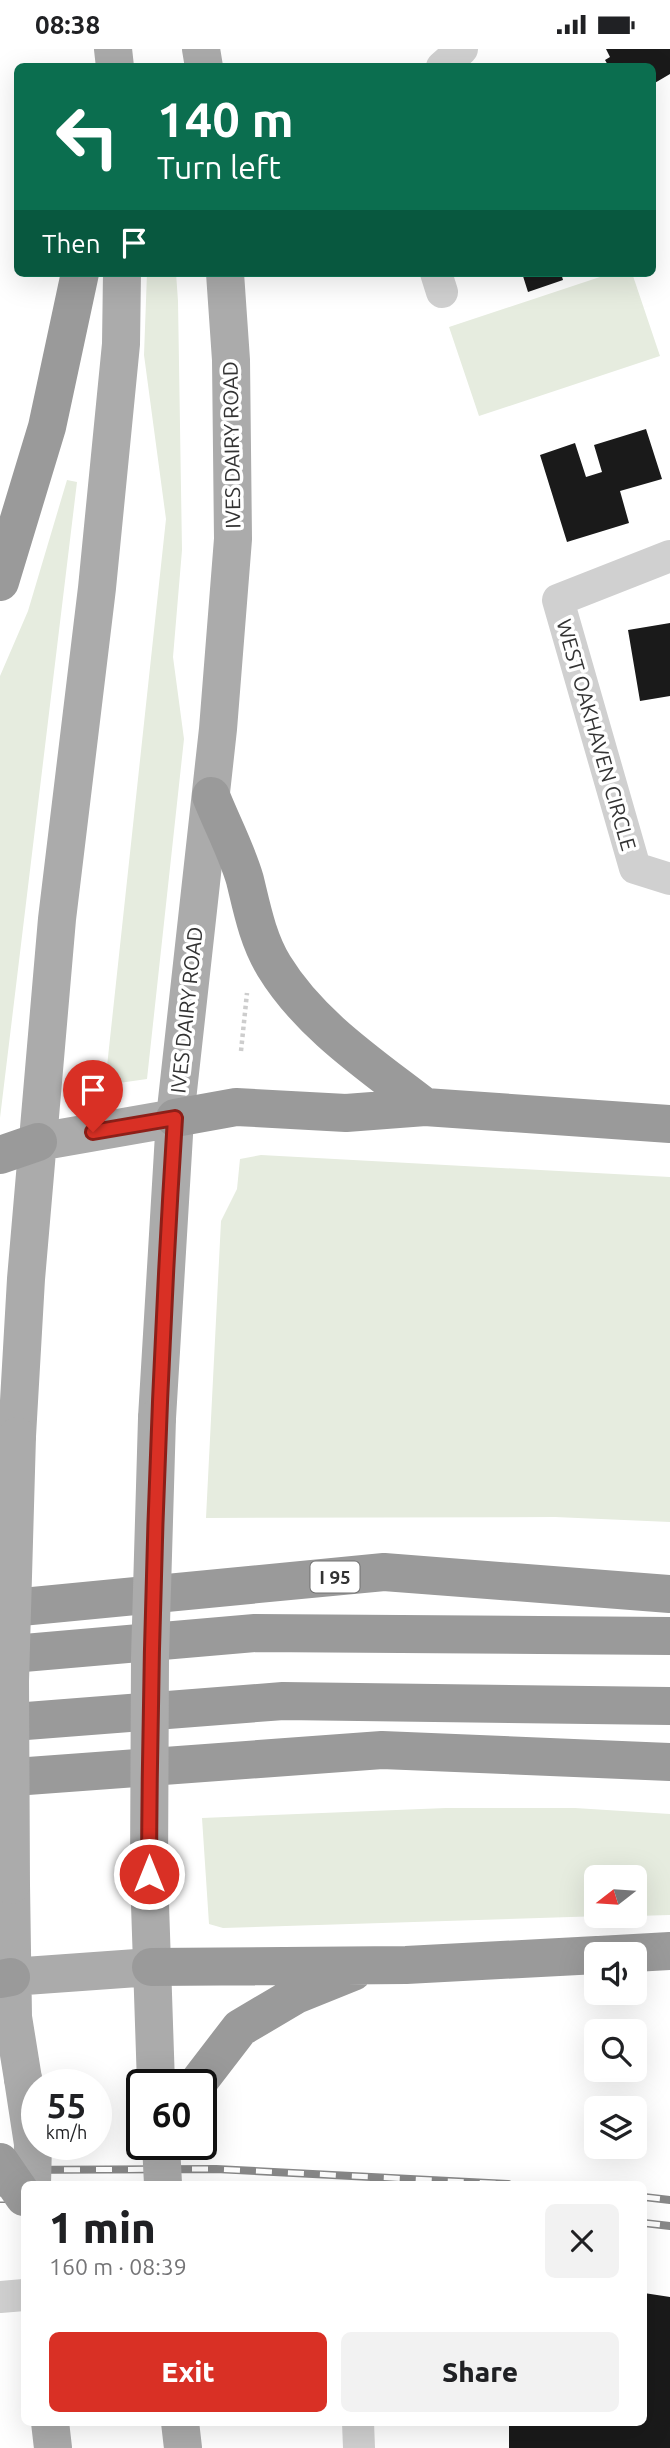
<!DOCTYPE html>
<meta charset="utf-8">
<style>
:root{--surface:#fff;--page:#f2f2f2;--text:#202124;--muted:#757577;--accent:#d93025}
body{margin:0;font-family:Ubuntu,sans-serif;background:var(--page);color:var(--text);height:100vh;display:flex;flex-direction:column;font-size:26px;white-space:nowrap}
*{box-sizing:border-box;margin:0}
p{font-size:23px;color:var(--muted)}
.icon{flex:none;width:38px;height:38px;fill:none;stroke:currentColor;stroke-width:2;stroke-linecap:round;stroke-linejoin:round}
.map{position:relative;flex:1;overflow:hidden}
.sheet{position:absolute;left:21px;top:2132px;width:626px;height:245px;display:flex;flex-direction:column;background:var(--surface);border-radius:10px;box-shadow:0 7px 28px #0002}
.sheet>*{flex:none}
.hud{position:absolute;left:14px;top:14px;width:642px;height:214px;border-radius:10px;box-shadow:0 7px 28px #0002;background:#0b6e4f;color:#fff;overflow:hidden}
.needle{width:46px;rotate:253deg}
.controls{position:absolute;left:584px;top:1816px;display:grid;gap:14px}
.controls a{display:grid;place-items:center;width:63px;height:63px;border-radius:10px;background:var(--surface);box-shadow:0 7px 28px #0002;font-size:35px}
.speed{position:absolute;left:21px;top:2020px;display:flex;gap:14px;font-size:35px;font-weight:700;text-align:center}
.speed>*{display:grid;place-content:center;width:91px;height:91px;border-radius:50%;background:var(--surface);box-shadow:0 7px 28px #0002;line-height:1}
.speed small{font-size:18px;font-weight:400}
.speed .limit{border:4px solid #111;border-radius:10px;background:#fff;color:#111}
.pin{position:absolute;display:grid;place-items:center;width:60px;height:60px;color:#fff;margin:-72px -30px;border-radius:50% 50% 50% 0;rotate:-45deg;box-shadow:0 0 7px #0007}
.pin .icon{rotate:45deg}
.me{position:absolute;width:77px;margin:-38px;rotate:0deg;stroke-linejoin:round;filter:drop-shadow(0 0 5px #0008)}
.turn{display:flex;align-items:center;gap:24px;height:147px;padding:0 28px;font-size:32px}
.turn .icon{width:91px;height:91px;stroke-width:2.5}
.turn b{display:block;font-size:49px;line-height:60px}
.then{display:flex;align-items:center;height:66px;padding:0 28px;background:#0003;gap:14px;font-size:26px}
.round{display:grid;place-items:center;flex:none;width:74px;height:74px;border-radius:10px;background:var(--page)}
.overview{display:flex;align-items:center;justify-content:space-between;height:119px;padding:0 28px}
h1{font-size:42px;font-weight:800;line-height:52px}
.cta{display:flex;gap:14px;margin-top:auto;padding:14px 28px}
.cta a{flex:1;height:80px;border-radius:10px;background:var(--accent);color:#fff;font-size:28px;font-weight:800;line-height:80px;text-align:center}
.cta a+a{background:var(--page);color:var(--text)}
.status{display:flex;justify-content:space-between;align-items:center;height:49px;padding:0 35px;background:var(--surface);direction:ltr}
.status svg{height:19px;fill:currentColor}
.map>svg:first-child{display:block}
</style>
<div class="status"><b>08:38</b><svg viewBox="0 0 49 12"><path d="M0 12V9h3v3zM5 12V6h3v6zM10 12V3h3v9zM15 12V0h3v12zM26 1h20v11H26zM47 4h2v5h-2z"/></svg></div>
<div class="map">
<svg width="670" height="2399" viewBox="0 0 670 2399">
<rect width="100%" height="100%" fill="#fff"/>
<path fill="#e6ecdf" d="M 147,224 L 176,224 L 178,252 L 182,501 L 173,608 L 184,690 L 147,1030 L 105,1036 L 166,470 L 144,306 Z
M 612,224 L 632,224 L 660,307 L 479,367 L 449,278 Z
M 67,431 L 77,433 L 0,1069 L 0,627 L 28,562 Z
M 261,1106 L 670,1128 L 670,1473 L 555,1468 L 206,1469 L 221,1172 L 237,1140 L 240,1110 Z
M 446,1759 L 575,1759 L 670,1765 L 670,1866 L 635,1867 L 635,1829 L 597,1829 L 597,1867 L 602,1867 L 223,1879 L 209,1875 L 202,1769 Z"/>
<path fill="#1a1a1a" d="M 606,0 L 670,0 L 670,25 L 653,35 L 653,18 L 609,18 L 605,11 L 610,8 Z
M 522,224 L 561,224 L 563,231 L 528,243 Z
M 646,380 L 662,430 L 620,442 L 629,474 L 567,493 L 540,406 L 575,394 L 586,428 L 602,423 L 594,396 Z
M 670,574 L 670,647 L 640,652 L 628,581 Z
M 644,2244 L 670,2248 L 670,2399 L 509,2399 L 509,2373 L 644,2373 Z"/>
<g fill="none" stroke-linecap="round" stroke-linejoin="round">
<path stroke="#cdcdcd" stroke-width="4.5" stroke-dasharray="3.5 3.5" stroke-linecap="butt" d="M 241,1002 L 247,944"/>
<path stroke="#d0d0d0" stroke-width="32" d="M 442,18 L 462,0
M 436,224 L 442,243
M 670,507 L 558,551 L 635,819 L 670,830
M 0,2248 L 24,2246
M 358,2373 L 359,2399"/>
<path stroke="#ababab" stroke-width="38" d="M 113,0 L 115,18
M 201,0 L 204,18
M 38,1093 L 175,1069
M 157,1369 L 175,1069 L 218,680 L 233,490 L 231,311 L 225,224
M 17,1387 L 26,1230 L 57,870 L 97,539 L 121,295 L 122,224
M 149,1825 L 156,2035
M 11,1836 L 13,1968 L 23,2030
M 11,1928 L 151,1918
M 50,2373 L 53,2399
M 180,2373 L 183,2399"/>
<path stroke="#9a9a9a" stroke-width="38" d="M 0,533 L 47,378 L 80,224
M 211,747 C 222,775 237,803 245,831 C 252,860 258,891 274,917 C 310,976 371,1016 425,1058
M 175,1069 L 236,1058 L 346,1064 L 425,1058 L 670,1075
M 0,1106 L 38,1093
M 0,1560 L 384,1523 L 670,1545
M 0,1606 L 255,1584 L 670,1587
M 0,1674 L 283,1652 L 670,1657
M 0,1729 L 382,1701 L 670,1713
M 599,1906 L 670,1902
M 151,1918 L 406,1916 L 597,1906
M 0,1930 L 11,1928
M 197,2035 L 240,1979 L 296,1946 L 353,1923"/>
<defs>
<path id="rail" d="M 0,2121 L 216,2120 L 508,2135
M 644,2148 L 670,2151
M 0,2150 L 24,2150
M 644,2174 L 670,2177"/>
</defs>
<use href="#rail" stroke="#888" stroke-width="8"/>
<use href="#rail" stroke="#fff" stroke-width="5" stroke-dasharray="16" stroke-linecap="butt"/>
<path stroke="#ababab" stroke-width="38" d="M 149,1825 L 150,1609 L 157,1369
M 11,1836 L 10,1632 L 17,1387
M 23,2030 L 33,2095 L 32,2135
M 161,2095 L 163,2135"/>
<path stroke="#9a9a9a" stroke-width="38" d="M 0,2113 L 24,2148"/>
</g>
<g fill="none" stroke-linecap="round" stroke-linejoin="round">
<defs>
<path id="route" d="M 93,1083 L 175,1069 C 159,1321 150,1572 149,1825"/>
</defs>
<use href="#route" stroke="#8d1f18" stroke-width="18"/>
<use href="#route" stroke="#d93025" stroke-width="12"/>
</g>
<g text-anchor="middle" stroke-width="7" stroke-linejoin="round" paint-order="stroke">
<rect fill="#fff" stroke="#707070" stroke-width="2" x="310.5" y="1512.5" width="49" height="31" rx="5"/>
<g font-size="19" font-weight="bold" fill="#333">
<text x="335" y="1535">I 95</text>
</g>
<g font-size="21" fill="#333" stroke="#fff">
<text transform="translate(232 396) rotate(-91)" y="7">IVES DAIRY ROAD</text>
<text transform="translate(596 686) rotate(74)" y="7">WEST OAKHAVEN CIRCLE</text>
<text transform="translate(187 961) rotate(-84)" y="7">IVES DAIRY ROAD</text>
</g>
</g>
</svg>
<div class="controls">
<a><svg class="needle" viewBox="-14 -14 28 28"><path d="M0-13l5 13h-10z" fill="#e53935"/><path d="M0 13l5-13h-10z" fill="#757577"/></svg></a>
<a><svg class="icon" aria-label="sound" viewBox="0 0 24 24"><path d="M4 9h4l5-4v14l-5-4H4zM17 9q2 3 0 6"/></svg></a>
<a><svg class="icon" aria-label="search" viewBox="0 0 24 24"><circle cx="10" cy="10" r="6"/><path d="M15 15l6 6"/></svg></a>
<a><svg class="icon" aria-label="layers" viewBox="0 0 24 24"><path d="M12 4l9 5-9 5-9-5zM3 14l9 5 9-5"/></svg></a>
</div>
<div class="speed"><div>55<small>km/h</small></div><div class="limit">60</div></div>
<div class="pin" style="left:93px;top:1083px;background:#d93025"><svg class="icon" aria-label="arrive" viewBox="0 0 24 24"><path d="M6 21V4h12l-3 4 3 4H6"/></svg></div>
<svg class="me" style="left:149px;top:1825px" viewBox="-20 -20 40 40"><circle r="17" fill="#d93025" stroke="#fff" stroke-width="3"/><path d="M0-11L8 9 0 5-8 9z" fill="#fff"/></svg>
<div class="hud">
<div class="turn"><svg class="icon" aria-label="left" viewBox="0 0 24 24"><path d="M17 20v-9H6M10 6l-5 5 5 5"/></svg><div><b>140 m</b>Turn left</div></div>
<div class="then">Then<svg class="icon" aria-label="arrive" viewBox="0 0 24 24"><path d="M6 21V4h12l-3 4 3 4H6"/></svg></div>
</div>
<section class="sheet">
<div class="overview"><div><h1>1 min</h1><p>160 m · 08:39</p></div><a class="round"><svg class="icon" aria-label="close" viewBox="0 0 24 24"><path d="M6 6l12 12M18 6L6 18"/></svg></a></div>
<div class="cta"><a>Exit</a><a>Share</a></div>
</section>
</div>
